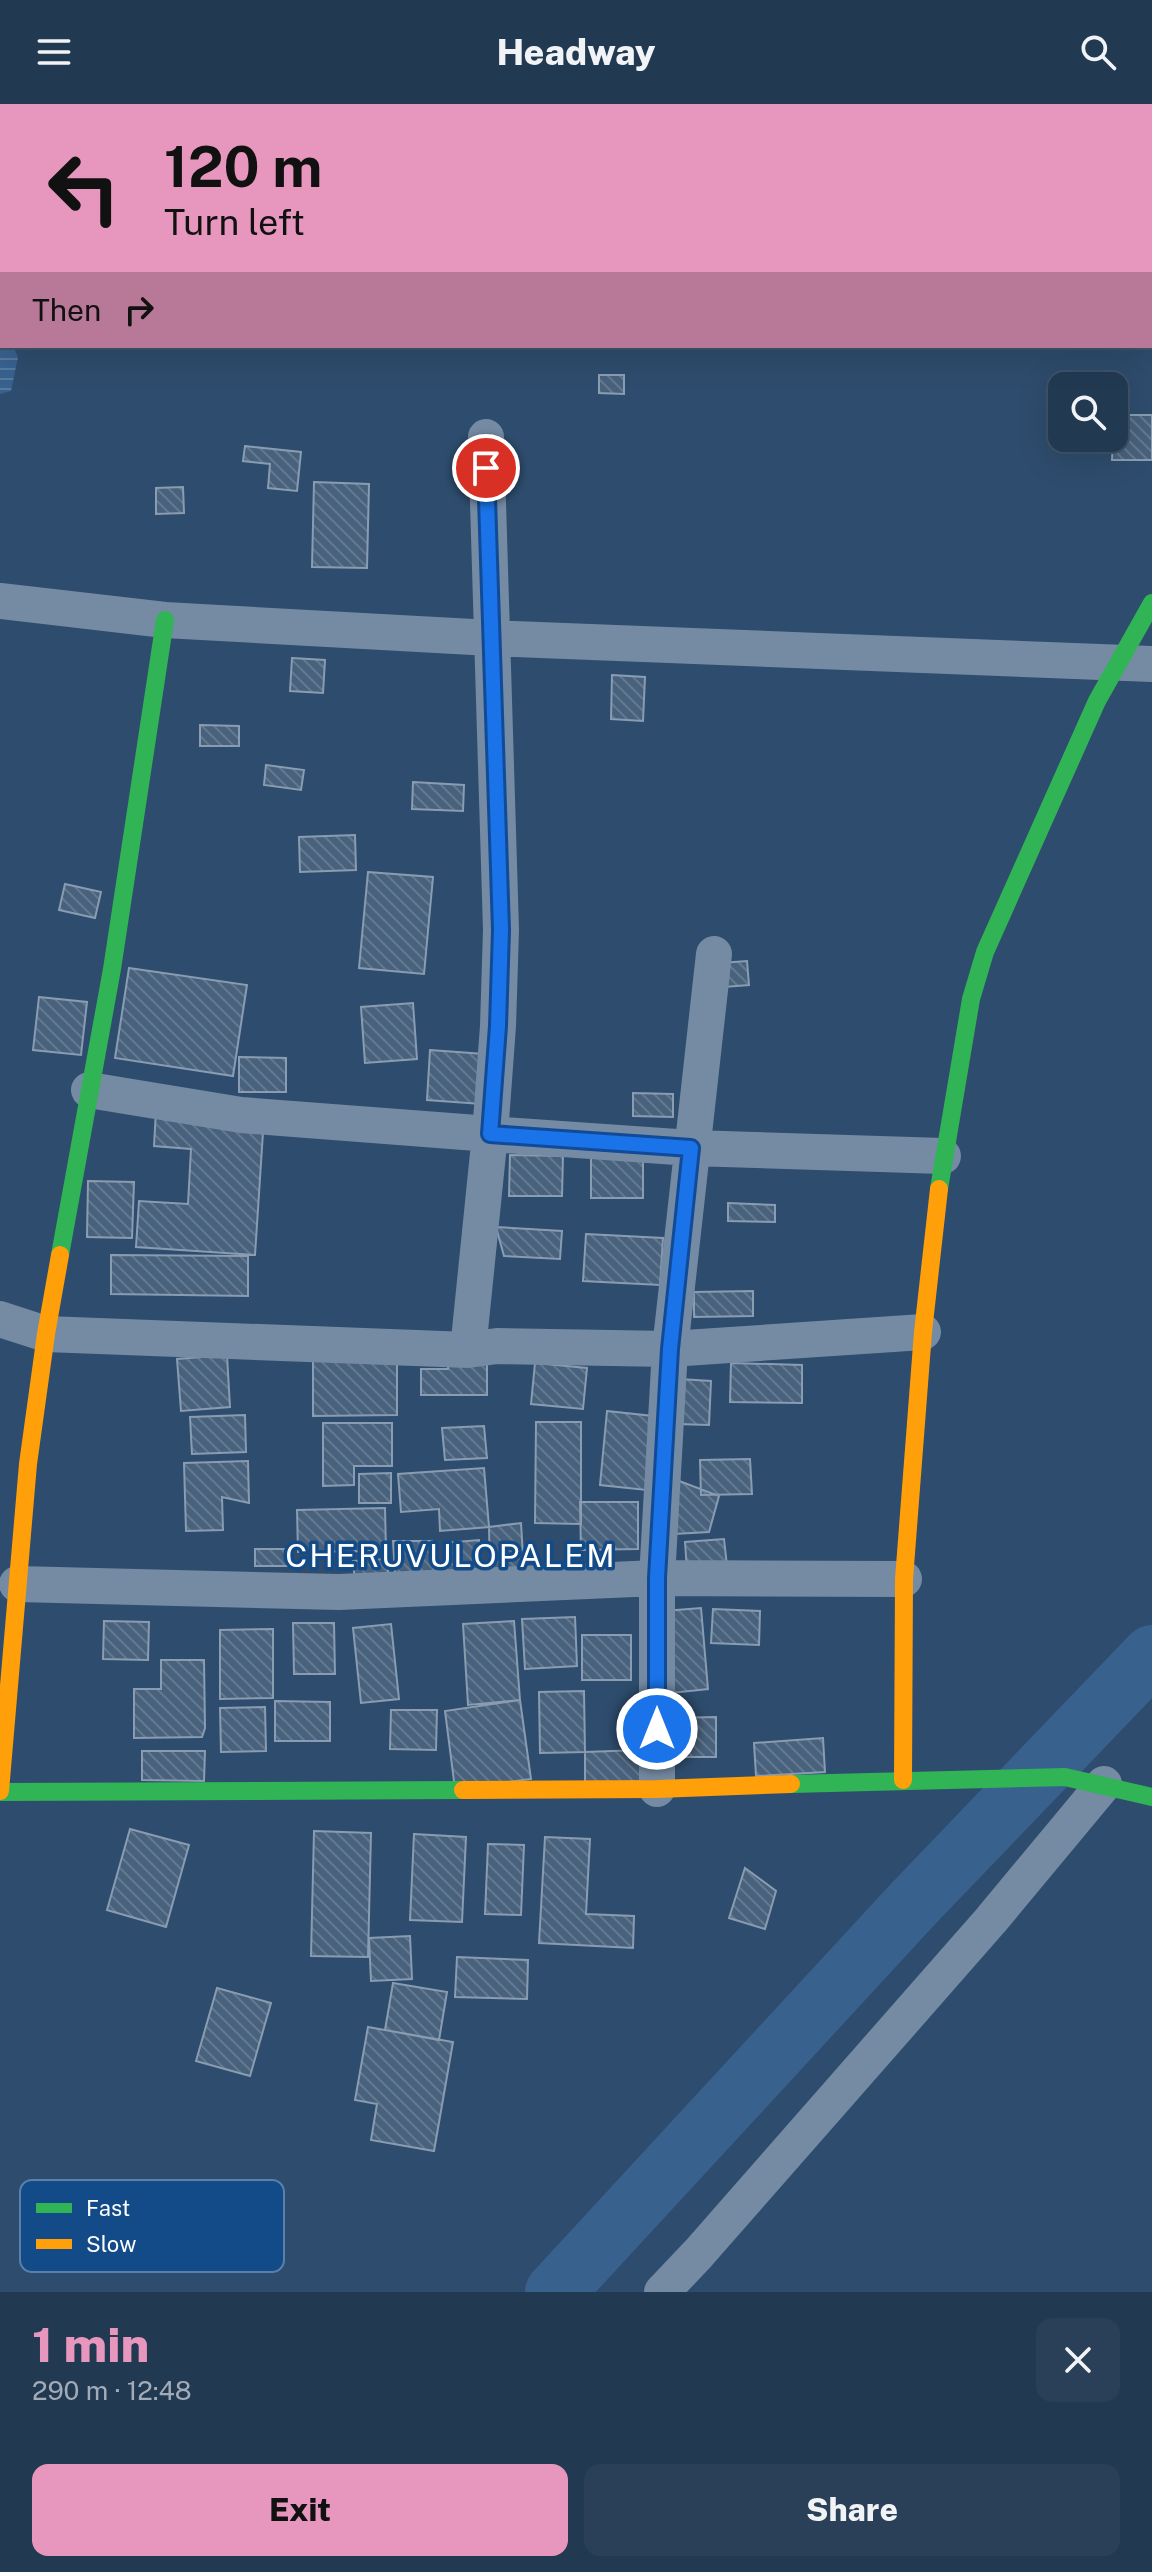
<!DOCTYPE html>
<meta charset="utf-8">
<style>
:root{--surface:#223952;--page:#2a4059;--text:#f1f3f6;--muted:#a2acb8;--line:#3f5369;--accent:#e797bd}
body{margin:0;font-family:"Public Sans",sans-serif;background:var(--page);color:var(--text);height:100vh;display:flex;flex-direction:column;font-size:30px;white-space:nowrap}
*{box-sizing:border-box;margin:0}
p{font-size:26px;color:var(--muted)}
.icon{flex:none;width:44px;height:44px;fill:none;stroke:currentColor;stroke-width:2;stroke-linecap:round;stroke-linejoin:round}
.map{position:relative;height:2188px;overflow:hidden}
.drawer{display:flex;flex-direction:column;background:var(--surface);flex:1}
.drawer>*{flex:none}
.guide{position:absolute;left:0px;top:0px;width:1152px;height:244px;box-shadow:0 8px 32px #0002,0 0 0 2px var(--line);background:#e797bd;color:#111;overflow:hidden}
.fabs{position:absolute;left:1048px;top:268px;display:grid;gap:16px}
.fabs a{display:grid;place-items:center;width:80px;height:80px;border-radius:16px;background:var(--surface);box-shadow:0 8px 32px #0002,0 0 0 2px var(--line);font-size:40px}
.pin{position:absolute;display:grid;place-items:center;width:68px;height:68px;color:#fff;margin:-34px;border:4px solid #fff;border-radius:50%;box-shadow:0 2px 8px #0007}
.me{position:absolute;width:88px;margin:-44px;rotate:0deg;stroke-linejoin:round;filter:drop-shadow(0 0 6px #0008)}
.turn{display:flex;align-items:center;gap:28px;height:168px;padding:0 32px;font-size:36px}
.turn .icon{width:104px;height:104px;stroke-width:2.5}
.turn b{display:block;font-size:56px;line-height:68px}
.then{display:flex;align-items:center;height:76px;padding:0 32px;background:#0003;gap:16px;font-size:30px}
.round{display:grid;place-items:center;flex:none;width:84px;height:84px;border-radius:16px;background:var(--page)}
.summary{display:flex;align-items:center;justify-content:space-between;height:136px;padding:0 32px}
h1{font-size:48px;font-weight:800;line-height:60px;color:var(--accent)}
.primary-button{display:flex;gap:16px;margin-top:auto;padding:16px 32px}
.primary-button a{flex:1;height:92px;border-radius:16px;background:var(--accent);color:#111;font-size:32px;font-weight:800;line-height:92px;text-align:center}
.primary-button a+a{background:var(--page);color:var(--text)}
header{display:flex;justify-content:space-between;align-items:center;height:104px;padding:0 32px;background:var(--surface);font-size:36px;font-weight:800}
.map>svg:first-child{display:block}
</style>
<header><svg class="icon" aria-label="menu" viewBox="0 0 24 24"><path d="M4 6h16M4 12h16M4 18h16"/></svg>Headway<svg class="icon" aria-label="search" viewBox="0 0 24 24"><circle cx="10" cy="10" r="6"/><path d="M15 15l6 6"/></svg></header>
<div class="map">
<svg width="1152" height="2188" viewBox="0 0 1152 2188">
<defs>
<pattern id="water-rules" width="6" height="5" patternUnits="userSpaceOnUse" patternTransform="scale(2)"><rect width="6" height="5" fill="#38618e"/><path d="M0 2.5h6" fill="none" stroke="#56799f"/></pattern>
<pattern id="building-back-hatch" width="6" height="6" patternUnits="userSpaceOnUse" patternTransform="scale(2)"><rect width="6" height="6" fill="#48617c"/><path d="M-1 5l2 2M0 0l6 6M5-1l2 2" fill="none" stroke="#637990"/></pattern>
</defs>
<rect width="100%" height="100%" fill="#2e4c6d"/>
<path fill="url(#water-rules)" d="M 0,0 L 422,0 L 2,2 L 0,149 Z
M 744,0 L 1152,0 L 1152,220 L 1150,220 L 1150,2 Z
M 0,211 L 2,242 L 13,242 L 18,253 L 11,287 L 0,290 Z"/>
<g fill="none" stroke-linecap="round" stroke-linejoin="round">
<path stroke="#38618e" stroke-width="60" d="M 555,2188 L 913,1800 L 1152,1551"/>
</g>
<path fill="url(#building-back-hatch)" stroke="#899cb1" stroke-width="2" d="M 599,271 L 624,271 L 624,290 L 599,289 Z
M 1114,311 L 1152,311 L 1152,356 L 1112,356 Z
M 245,342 L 301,348 L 297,387 L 268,384 L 270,360 L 243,357 Z
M 314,378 L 369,380 L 367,464 L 312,463 Z
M 183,383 L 184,409 L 156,410 L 156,384 Z
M 292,554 L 325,556 L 323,589 L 290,587 Z
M 612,571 L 645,573 L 643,617 L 611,615 Z
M 200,621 L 239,622 L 239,642 L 200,642 Z
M 266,661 L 304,666 L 301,686 L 264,681 Z
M 413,678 L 464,681 L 463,707 L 412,705 Z
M 355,731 L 356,766 L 300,768 L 299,733 Z
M 368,768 L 433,773 L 424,870 L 359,864 Z
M 65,780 L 101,788 L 95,814 L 59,806 Z
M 747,857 L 749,881 L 724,883 L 721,859 Z
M 129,864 L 247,881 L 233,972 L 115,954 Z
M 39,893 L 87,898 L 81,951 L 33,946 Z
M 413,899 L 417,955 L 365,959 L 361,903 Z
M 430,946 L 484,950 L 481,1000 L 427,996 Z
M 239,953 L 286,954 L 286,988 L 239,988 Z
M 633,989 L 673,990 L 673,1013 L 633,1012 Z
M 156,1006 L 264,1013 L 255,1151 L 136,1143 L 139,1097 L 188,1100 L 191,1045 L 154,1042 Z
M 510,1051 L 563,1052 L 562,1092 L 509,1092 Z
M 591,1052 L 643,1052 L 643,1094 L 591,1094 Z
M 88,1077 L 134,1078 L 132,1134 L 87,1133 Z
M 728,1099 L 775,1101 L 775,1118 L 728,1117 Z
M 496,1123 L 562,1127 L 560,1155 L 504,1152 Z
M 586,1130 L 663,1134 L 660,1181 L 583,1177 Z
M 111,1151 L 248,1152 L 248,1192 L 111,1190 Z
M 753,1187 L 753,1212 L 694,1213 L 694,1188 Z
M 227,1251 L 230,1303 L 181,1307 L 177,1255 Z
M 448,1254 L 487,1254 L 487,1291 L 421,1291 L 421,1265 L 448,1265 Z
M 313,1255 L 397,1255 L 397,1311 L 313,1312 Z
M 535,1259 L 587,1264 L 583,1305 L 531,1300 Z
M 731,1259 L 802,1261 L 802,1299 L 730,1298 Z
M 679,1275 L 711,1277 L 709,1321 L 677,1320 Z
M 607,1307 L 653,1312 L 646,1386 L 600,1381 Z
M 245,1311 L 246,1348 L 192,1350 L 190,1313 Z
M 536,1318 L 581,1318 L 581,1420 L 535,1419 Z
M 323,1319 L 392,1319 L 392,1362 L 354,1362 L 354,1381 L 323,1382 Z
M 484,1322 L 487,1354 L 445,1356 L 442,1324 Z
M 750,1355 L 752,1390 L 701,1391 L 700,1356 Z
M 248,1357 L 249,1399 L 222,1393 L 223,1426 L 186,1427 L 184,1359 Z
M 484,1364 L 489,1423 L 440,1427 L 439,1405 L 401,1408 L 398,1370 Z
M 391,1369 L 391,1399 L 359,1399 L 359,1370 Z
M 674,1375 L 719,1392 L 709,1428 L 674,1430 Z
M 580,1398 L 638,1398 L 638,1445 L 581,1446 Z
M 385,1404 L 386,1447 L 298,1448 L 297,1406 Z
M 521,1419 L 524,1469 L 490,1471 L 489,1423 Z
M 724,1435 L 727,1462 L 687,1467 L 685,1438 Z
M 479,1436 L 482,1474 L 448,1476 L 445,1439 Z
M 393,1437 L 432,1437 L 435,1484 L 396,1485 Z
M 255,1445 L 287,1445 L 287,1462 L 255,1462 Z
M 387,1455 L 389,1476 L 355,1478 L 353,1457 Z
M 701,1504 L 708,1585 L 671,1589 L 664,1507 Z
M 713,1505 L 760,1507 L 759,1541 L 711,1539 Z
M 575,1513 L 577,1562 L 525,1565 L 522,1515 Z
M 104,1517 L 149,1518 L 148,1556 L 103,1555 Z
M 514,1517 L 520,1596 L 468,1601 L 463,1520 Z
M 293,1519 L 334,1519 L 335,1570 L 294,1570 Z
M 391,1520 L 399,1595 L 361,1599 L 353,1524 Z
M 273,1525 L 273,1594 L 220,1595 L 220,1526 Z
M 582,1531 L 631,1531 L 631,1576 L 582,1576 Z
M 161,1556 L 204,1556 L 205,1624 L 202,1633 L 134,1634 L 134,1585 L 161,1585 Z
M 584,1587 L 585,1648 L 540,1649 L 539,1588 Z
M 520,1596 L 531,1675 L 455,1685 L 445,1607 Z
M 275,1597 L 330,1598 L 330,1637 L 275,1637 Z
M 265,1603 L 266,1647 L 221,1648 L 220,1604 Z
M 391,1606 L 437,1606 L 436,1646 L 390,1645 Z
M 716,1613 L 716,1653 L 668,1653 L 668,1614 Z
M 823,1634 L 825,1668 L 756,1672 L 754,1639 Z
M 641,1646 L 642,1677 L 585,1679 L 585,1648 Z
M 142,1647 L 205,1647 L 204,1677 L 142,1676 Z
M 130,1725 L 189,1741 L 166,1823 L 107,1806 Z
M 314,1727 L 371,1729 L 368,1853 L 311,1852 Z
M 414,1730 L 466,1733 L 462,1818 L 410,1816 Z
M 545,1733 L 590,1735 L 586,1810 L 634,1812 L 633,1844 L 539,1839 Z
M 488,1740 L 524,1741 L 521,1811 L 485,1810 Z
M 745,1764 L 776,1787 L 765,1825 L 729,1814 Z
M 410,1832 L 412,1875 L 371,1877 L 369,1834 Z
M 457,1853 L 528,1856 L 527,1895 L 455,1893 Z
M 393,1879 L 447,1888 L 439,1936 L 385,1926 Z
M 217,1884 L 271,1899 L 250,1972 L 196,1957 Z
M 368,1923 L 453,1938 L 434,2047 L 371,2036 L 377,2000 L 355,1996 Z"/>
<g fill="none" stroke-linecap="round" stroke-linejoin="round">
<path stroke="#758ba3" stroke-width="36" d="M 0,497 L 165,516 L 491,534 L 1152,560
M 89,986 L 241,1011 L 490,1030 L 691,1044 L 943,1052
M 0,1215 L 46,1230 L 468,1246 L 497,1242 L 670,1245 L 923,1228
M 468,1246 L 490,1030 L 498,922 L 501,826 L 486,333
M 17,1480 L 339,1488 L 657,1474 L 904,1475
M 657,1685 L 657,1474 L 670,1245 L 714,850
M 662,2188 L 698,2150 L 991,1816 L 1104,1680"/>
<path stroke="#30b455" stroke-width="18" d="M 939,1085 L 971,895 L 985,848 L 1097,597 L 1152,499
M 60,1151 L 112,865 L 165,516
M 791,1680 L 1065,1673 L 1152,1693
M 0,1688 L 463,1686"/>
<path stroke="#ff9f0a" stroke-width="18" d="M 903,1676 L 904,1475 L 923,1228 L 939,1085
M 463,1686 L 657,1685 L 791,1680
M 0,1687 L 28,1360 L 46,1230 L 60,1151"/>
</g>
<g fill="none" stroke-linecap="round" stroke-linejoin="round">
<defs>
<path id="route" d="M 486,364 L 501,826 L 498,922 L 490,1030 L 691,1044 L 670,1245 L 657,1474 L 657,1625"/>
</defs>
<use href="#route" stroke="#114b97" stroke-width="20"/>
<use href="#route" stroke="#1a73e8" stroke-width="14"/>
</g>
<g text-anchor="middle" stroke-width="7" stroke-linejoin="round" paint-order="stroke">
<g font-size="32" letter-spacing="2" fill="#fff" stroke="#134b88">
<text x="451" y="1463">CHERUVULOPALEM</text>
</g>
</g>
<rect x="20" y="2076" width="264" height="92" rx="12" fill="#134b88" stroke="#5a81ac" stroke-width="2"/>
<rect x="36" y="2099" width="36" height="10" fill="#30b455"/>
<rect x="36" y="2135" width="36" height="10" fill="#ff9f0a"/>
<g font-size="22" fill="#fff">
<text x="86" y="2112">Fast</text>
<text x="86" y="2148">Slow</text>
</g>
</svg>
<div class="fabs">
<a><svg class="icon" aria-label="search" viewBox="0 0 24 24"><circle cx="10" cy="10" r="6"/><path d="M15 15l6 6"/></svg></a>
</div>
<div class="pin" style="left:486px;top:364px;background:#d93025"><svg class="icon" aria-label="arrive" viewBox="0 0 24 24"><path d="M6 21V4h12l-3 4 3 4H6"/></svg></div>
<svg class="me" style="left:657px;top:1625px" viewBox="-20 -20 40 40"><circle r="17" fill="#1a73e8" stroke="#fff" stroke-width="3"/><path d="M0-11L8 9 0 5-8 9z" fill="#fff"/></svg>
<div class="guide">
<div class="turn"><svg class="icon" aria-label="left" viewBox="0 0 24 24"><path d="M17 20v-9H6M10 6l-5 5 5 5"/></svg><div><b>120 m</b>Turn left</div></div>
<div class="then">Then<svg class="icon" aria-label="right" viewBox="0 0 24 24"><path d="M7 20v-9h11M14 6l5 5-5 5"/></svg></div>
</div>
</div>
<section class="drawer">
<div class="summary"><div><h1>1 min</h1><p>290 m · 12:48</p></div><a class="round"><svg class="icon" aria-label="close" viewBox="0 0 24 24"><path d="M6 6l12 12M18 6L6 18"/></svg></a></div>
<div class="primary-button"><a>Exit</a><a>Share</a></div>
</section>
